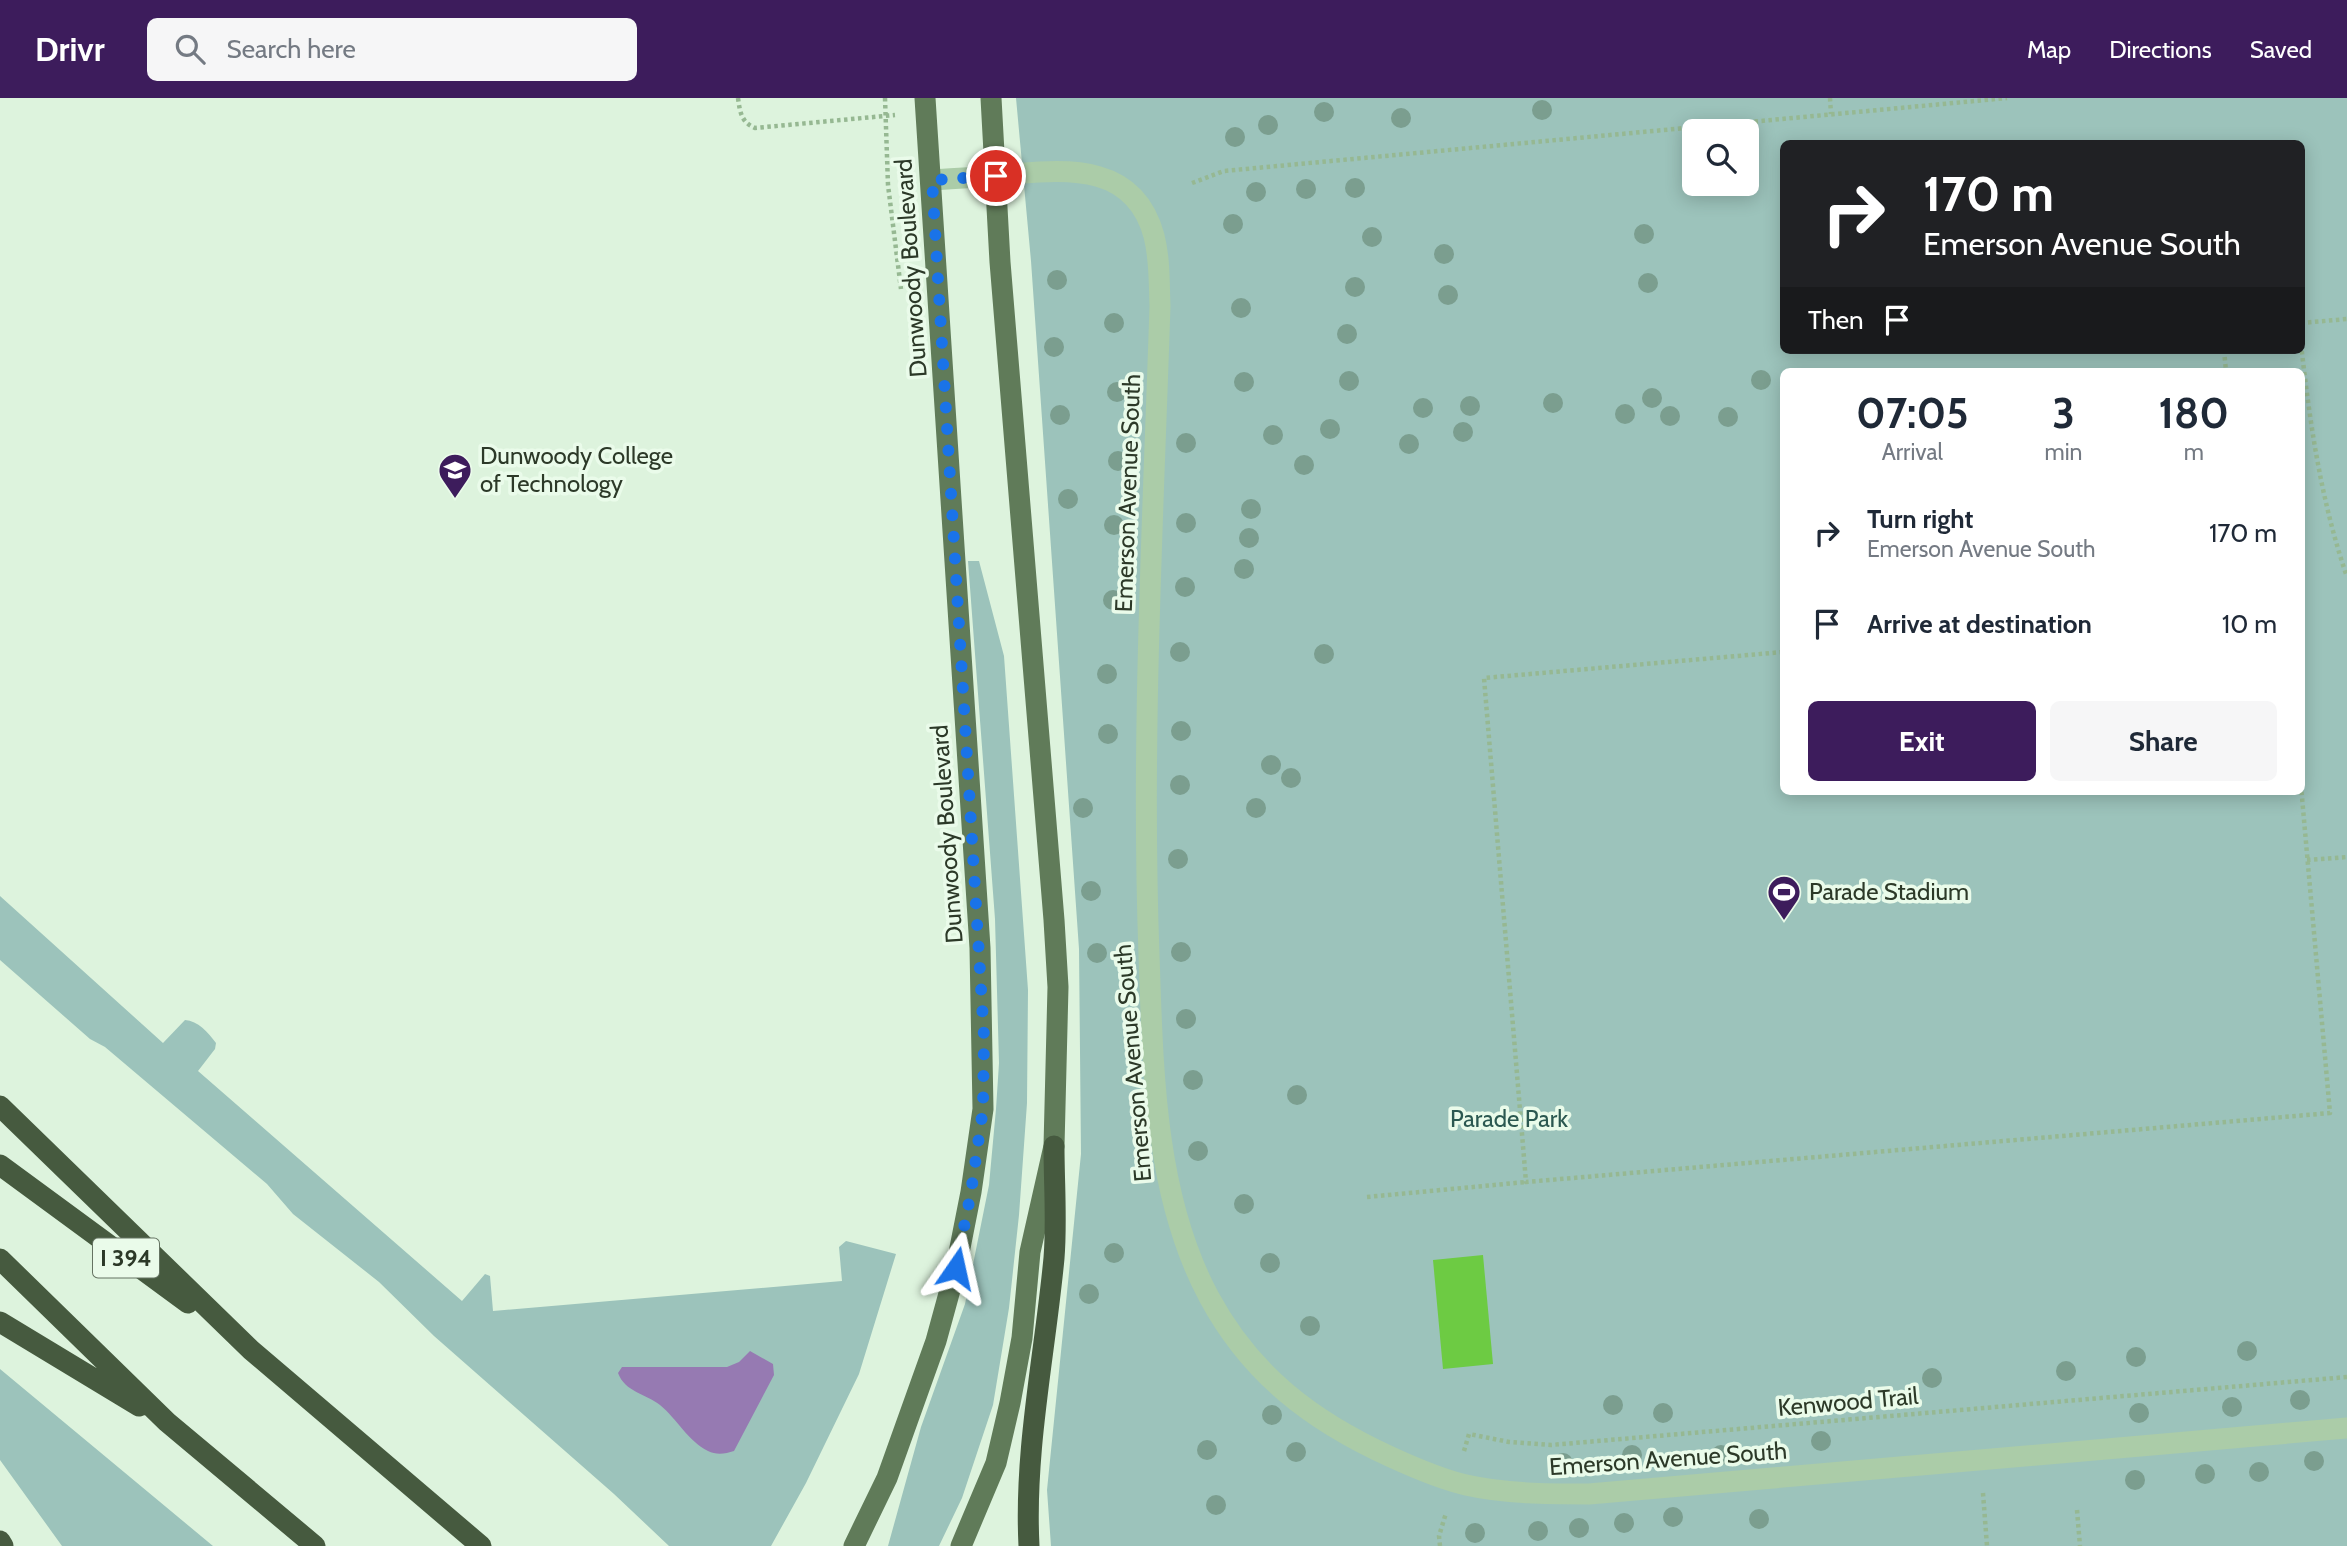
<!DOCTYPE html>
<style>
:root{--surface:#fff;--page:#f6f6f7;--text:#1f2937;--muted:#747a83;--accent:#3d1c5c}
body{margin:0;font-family:Cabin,sans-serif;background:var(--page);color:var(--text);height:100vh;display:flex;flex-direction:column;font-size:26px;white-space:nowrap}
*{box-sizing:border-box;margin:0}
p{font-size:23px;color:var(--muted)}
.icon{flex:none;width:38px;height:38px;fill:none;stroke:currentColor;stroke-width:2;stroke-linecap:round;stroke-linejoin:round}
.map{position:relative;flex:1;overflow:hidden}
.side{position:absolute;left:1780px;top:270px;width:525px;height:427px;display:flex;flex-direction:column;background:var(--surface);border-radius:10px;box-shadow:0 4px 18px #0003}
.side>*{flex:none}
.hud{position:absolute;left:1780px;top:42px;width:525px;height:214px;border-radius:10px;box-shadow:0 4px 18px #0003;background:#202124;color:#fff;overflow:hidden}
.buttons{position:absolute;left:1682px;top:21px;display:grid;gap:14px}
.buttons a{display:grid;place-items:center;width:77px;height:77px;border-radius:10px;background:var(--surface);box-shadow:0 4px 18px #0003;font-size:35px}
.pin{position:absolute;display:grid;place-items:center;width:60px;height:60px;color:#fff;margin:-30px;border:4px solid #fff;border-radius:50%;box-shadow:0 2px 7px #0007}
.me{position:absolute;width:77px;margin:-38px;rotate:11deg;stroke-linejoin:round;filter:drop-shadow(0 0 5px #0008)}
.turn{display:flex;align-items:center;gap:24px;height:147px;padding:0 28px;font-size:32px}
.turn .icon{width:91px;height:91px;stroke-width:2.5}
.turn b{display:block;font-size:49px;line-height:60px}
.then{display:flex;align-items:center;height:66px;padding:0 28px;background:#0003;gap:14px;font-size:26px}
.eta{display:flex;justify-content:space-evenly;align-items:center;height:119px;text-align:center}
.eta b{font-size:42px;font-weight:700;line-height:49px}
.action{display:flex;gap:14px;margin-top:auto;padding:14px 28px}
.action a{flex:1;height:80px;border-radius:10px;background:var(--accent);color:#fff;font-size:28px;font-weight:700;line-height:80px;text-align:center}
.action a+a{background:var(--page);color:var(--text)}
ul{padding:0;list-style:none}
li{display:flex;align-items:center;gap:21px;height:91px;padding:0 28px}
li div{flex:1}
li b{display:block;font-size:26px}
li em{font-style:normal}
header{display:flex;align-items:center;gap:42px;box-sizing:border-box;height:98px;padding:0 35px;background:var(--accent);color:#fff}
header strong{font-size:33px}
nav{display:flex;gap:38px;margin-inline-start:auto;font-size:24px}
.search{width:490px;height:63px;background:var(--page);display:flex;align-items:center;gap:18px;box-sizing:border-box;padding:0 24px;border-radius:10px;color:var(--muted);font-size:26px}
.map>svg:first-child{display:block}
</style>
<header>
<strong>Drivr</strong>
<div class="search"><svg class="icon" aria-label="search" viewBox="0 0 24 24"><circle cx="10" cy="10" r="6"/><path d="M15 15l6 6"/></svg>Search here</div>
<nav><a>Map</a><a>Directions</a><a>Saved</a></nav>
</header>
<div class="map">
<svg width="2347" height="1448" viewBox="0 0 2347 1448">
<rect width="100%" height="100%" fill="#ddf3dd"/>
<path fill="#9cc3bb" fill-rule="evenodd" d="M 1016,0 L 2347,0 L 2347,1448 L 1051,1448 L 1047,1392 L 1081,1056 L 1079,851 L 1031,163 ZM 1694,33 L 1746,33 L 1746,86 L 1694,86 ZM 1783,46 L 2301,46 L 2301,252 L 1783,252 ZM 1783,273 L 2301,273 L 2301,693 L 1783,693 Z
M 968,463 L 979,463 L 1004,558 L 1028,892 L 1027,1005 L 1019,1117 L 1009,1210 L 993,1307 L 962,1400 L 939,1448 L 888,1448 L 921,1329 L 965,1206 L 989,1087 L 996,1011 L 999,965 L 995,821 Z
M 0,798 L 163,945 L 185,922 C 198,923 208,934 216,945 L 215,951 L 198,973 L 462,1203 L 485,1176 L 490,1178 L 493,1213 L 842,1183 L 839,1149 L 846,1143 L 896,1156 L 859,1276 L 806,1385 L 771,1448 L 669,1448 L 614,1396 L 434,1238 L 379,1184 L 293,1116 L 267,1086 L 105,949 L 90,941 L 0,862 Z
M 0,1271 L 213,1448 L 62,1448 L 0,1362 Z"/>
<path fill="#967ab2" d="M 750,1253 L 773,1266 L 774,1277 L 734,1353 C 725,1356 716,1357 708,1353 C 688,1343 677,1321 660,1307 C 646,1296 625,1294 618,1275 L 622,1269 L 727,1269 L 739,1264 Z"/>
<path fill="#6dcb43" d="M 1483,1157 L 1493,1266 L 1443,1271 L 1433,1162 Z"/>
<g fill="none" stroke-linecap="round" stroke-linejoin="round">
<path stroke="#96b892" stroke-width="4.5" stroke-dasharray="3.5 3.5" stroke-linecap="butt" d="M 738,0 C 740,14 741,24 755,30 L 895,17
M 885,0 L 888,87 L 901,191
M 1830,0 L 1831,16
M 1192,85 L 1224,73 L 2007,0
M 2301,225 L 2347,221
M 2301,246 C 2310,326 2321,403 2347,479
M 2224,252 L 2226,273
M 1783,554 L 1484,580 L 1526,1084 L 2330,1015 L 2301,688
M 2307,762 L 2347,759
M 1367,1099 L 1526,1084
M 1464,1353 L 1469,1336 L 1509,1344 L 1551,1347 L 2347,1279
M 1983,1395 L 1987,1448
M 2077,1412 L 2080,1448
M 1440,1448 L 1439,1438 L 1446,1415"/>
<path stroke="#abcca8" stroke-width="21" d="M 932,82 C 959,80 986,79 1013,76 C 1071,71 1135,67 1154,138 C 1160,161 1159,185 1160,208 C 1153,424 1141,641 1149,857 C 1153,970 1154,1097 1209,1199 C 1251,1277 1312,1323 1391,1359 C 1415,1370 1440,1381 1466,1387 C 1506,1396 1548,1396 1589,1396 L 2347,1330"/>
<path stroke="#607b59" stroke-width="21" d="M 854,1448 L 887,1380 L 936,1243 L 956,1170 L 971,1094 L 983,1011 L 980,850 L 925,0
M 961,1448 L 996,1365 L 1010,1305 L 1022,1240 L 1030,1154 L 1054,1048 L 1058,889 L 1054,822 L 1000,164 L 991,0"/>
<path stroke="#465a3f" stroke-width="21" d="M 0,1008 L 251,1252 L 481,1448
M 0,1067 L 188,1205
M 0,1161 L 167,1324 L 315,1448
M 0,1224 L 139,1308
M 0,1443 L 3,1448
M 1029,1448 C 1024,1352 1045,1256 1054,1160 C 1057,1124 1054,1085 1054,1048"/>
</g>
<g fill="#7b9e8f">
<circle cx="1542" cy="12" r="10"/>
<circle cx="1324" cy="14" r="10"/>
<circle cx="1401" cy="20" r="10"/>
<circle cx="1268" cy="27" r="10"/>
<circle cx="1235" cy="39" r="10"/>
<circle cx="1355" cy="90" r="10"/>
<circle cx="1306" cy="91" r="10"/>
<circle cx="1256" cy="94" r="10"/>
<circle cx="1233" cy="126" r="10"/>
<circle cx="1644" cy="136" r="10"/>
<circle cx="1372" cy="139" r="10"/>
<circle cx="1444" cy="156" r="10"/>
<circle cx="1057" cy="182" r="10"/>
<circle cx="1648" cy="185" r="10"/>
<circle cx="1355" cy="189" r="10"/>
<circle cx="1448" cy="197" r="10"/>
<circle cx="1241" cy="210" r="10"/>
<circle cx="1114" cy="225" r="10"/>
<circle cx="1347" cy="236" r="10"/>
<circle cx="1054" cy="249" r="10"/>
<circle cx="1761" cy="282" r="10"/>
<circle cx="1349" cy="283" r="10"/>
<circle cx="1244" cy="284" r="10"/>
<circle cx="1117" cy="294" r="10"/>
<circle cx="1652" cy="300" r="10"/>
<circle cx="1553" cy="305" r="10"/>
<circle cx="1470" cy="308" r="10"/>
<circle cx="1423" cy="310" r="10"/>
<circle cx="1625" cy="316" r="10"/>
<circle cx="1060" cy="317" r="10"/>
<circle cx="1670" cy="318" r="10"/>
<circle cx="1728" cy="319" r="10"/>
<circle cx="1330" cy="331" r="10"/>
<circle cx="1463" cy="334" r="10"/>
<circle cx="1273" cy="337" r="10"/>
<circle cx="1186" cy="345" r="10"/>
<circle cx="1409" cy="346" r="10"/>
<circle cx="1118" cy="363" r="10"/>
<circle cx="1304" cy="367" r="10"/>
<circle cx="1068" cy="401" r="10"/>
<circle cx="1251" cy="411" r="10"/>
<circle cx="1186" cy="425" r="10"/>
<circle cx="1114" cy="427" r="10"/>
<circle cx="1249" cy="440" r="10"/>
<circle cx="1244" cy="471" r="10"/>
<circle cx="1185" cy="489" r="10"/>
<circle cx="1113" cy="502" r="10"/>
<circle cx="1180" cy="554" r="10"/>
<circle cx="1324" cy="556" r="10"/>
<circle cx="1107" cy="576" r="10"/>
<circle cx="1181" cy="633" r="10"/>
<circle cx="1108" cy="636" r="10"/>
<circle cx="1271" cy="667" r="10"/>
<circle cx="1291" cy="680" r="10"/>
<circle cx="1180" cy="687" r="10"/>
<circle cx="1083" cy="710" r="10"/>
<circle cx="1256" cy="710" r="10"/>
<circle cx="1178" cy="761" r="10"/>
<circle cx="1091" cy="793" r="10"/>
<circle cx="1181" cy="854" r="10"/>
<circle cx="1097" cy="855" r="10"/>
<circle cx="1186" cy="921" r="10"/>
<circle cx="1193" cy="982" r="10"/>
<circle cx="1297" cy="997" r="10"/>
<circle cx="1198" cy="1053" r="10"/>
<circle cx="1244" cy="1106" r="10"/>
<circle cx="1114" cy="1155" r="10"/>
<circle cx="1270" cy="1165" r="10"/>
<circle cx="1089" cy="1196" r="10"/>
<circle cx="1310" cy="1228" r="10"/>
<circle cx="2247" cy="1253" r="10"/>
<circle cx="2136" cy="1259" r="10"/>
<circle cx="2066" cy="1273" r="10"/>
<circle cx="1932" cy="1280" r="10"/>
<circle cx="2300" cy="1302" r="10"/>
<circle cx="1613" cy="1307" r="10"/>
<circle cx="2232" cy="1309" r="10"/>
<circle cx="1663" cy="1315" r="10"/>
<circle cx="2139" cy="1315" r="10"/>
<circle cx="1272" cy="1317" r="10"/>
<circle cx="1821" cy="1343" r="10"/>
<circle cx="1207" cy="1352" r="10"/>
<circle cx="1296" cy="1354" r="10"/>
<circle cx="1632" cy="1357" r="10"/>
<circle cx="1721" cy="1357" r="10"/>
<circle cx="2314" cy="1363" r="10"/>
<circle cx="1563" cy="1365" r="10"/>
<circle cx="2259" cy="1374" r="10"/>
<circle cx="2205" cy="1376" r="10"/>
<circle cx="2135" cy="1382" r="10"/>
<circle cx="1216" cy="1407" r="10"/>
<circle cx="1673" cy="1419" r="10"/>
<circle cx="1759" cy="1421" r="10"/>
<circle cx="1624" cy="1425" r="10"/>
<circle cx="1579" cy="1430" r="10"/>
<circle cx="1538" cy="1433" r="10"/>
<circle cx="1475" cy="1435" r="10"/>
</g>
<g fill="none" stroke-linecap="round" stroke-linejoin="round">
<path stroke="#1a73e8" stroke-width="12" stroke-dasharray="0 21.6" d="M 956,1170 L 971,1094 L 983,1011 L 984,939 L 932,82 L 996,78"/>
</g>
<defs>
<symbol id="university-pin" viewBox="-11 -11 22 30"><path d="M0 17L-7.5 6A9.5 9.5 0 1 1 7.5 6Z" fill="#3d1c5c" stroke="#eafbea"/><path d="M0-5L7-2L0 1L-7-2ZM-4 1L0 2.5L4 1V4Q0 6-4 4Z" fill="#fff"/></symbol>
<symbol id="stadium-pin" viewBox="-11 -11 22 30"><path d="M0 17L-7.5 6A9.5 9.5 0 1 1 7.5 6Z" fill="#3d1c5c" stroke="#eafbea"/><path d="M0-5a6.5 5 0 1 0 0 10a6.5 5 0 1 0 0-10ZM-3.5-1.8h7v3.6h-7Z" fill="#fff"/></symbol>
</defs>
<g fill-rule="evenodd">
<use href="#university-pin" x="436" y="353" width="38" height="52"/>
<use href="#stadium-pin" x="1765" y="775" width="38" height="52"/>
</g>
<g text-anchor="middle" stroke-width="7" stroke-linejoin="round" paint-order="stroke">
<rect fill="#eafbea" stroke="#657362" stroke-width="2" x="93" y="1140.5" width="66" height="39" rx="5"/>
<g font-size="23" font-weight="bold" fill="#2c3928">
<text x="126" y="1168">I 394</text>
</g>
<g font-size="24" fill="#2c3928" stroke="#eafbea">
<text transform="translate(911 170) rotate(-94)" y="8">Dunwoody Boulevard</text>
<text transform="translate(1128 395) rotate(-88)" y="8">Emerson Avenue South</text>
<text transform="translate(947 736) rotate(-94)" y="8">Dunwoody Boulevard</text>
<text transform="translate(1133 965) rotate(-95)" y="8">Emerson Avenue South</text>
<text transform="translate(1848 1304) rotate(-5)" y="8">Kenwood Trail</text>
<text transform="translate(1668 1361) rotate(-4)" y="8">Emerson Avenue South</text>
</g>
<g font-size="24" fill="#2c3928" stroke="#eafbea" text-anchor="start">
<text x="480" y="366">Dunwoody College<tspan x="480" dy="28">of Technology</tspan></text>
<text x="1809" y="802">Parade Stadium</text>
</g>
<g font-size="24" fill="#2b5850" stroke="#eafbea">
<text x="1509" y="1029">Parade Park</text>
</g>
</g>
</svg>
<div class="buttons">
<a><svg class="icon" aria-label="search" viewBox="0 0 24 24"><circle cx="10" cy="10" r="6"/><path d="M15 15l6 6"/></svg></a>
</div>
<div class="pin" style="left:996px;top:78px;background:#d93025"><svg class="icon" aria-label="arrive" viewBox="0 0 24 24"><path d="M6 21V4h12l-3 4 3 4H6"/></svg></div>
<svg class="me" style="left:956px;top:1170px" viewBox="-20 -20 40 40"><path d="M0-17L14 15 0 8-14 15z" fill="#1a73e8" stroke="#fff" stroke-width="4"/></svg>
<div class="hud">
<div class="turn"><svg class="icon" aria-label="right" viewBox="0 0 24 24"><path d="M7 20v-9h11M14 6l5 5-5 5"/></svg><div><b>170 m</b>Emerson Avenue South</div></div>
<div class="then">Then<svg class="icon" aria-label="arrive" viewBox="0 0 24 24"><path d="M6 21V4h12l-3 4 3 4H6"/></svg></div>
</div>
<section class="side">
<div class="eta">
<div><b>07:05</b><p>Arrival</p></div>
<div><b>3</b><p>min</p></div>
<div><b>180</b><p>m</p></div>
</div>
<ul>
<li><svg class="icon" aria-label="right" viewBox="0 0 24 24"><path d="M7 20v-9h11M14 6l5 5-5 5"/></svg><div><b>Turn right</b><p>Emerson Avenue South</p></div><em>170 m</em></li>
<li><svg class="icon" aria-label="arrive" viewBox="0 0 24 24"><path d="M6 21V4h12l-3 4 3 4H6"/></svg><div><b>Arrive at destination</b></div><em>10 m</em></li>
</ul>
<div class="action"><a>Exit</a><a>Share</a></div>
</section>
</div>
